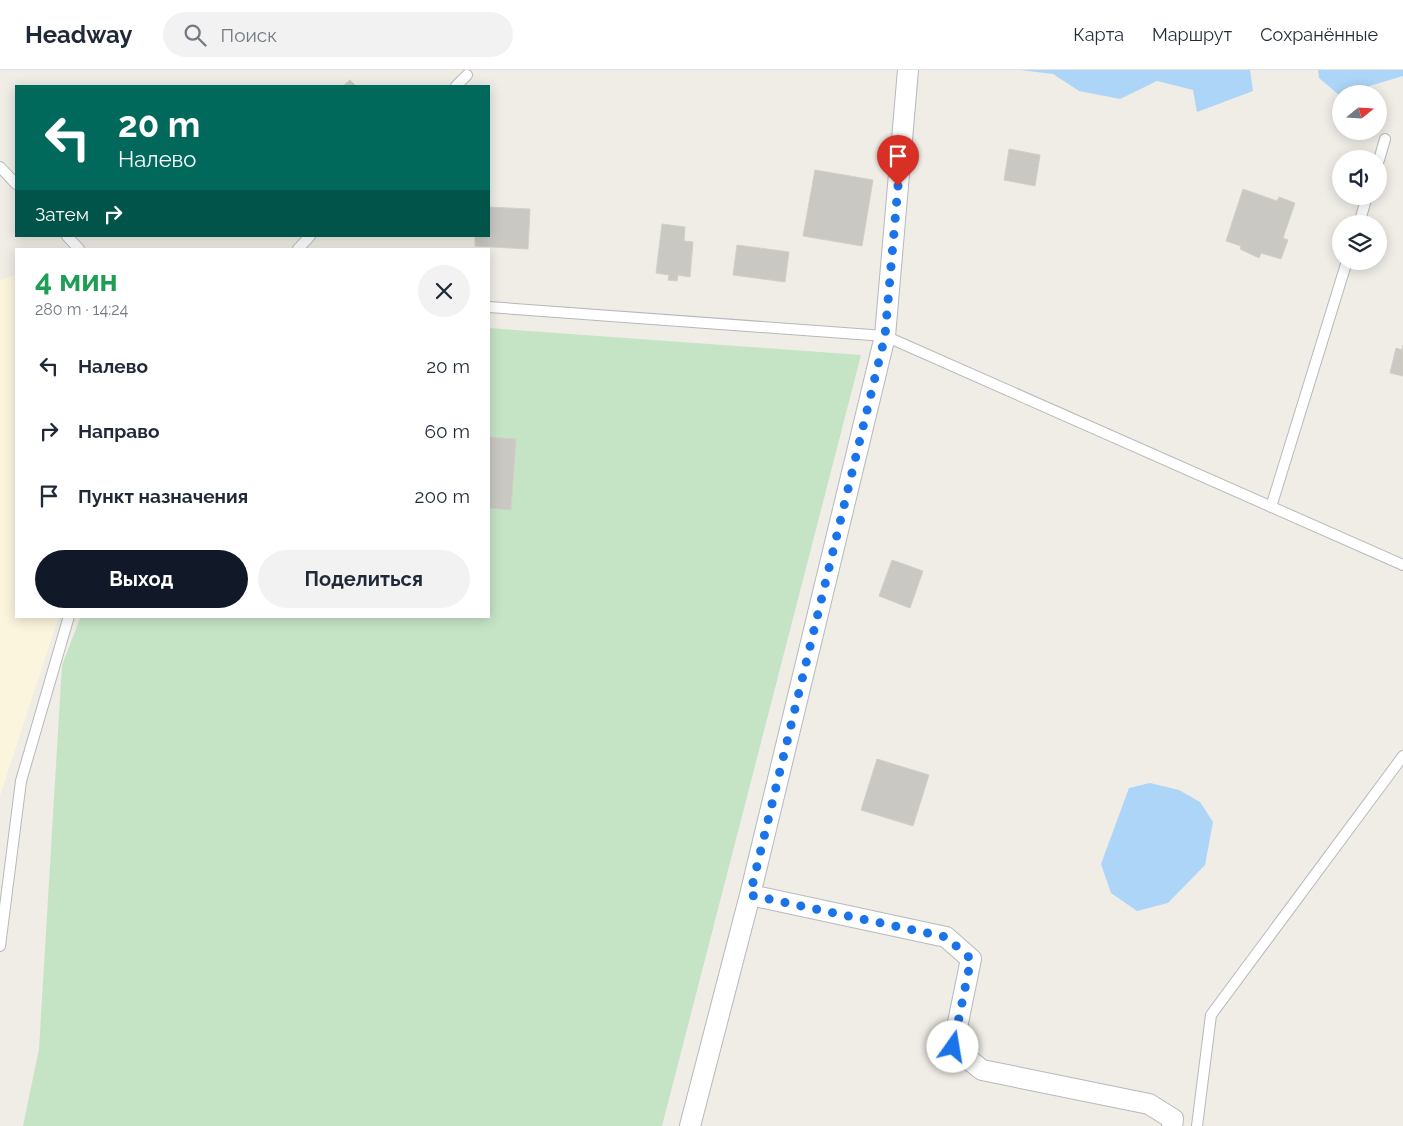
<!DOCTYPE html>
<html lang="ru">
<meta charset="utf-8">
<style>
:root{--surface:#fff;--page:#f2f2f3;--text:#1f2937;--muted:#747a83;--line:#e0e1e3;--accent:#111827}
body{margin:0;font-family:Raleway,sans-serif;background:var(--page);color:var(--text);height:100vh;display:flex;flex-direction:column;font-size:19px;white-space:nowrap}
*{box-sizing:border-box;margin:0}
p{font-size:16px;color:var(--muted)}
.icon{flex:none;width:28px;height:28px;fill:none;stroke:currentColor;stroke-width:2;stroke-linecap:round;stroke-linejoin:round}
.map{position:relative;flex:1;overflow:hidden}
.side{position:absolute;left:15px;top:178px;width:475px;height:370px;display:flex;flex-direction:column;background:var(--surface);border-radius:0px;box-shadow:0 2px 12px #0003}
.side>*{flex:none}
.guide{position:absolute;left:15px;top:15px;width:475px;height:152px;border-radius:0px;box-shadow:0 2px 12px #0003;background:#00695c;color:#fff;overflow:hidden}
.needle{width:32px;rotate:72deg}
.fabs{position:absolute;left:1332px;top:15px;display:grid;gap:10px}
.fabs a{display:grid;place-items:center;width:55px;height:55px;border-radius:50%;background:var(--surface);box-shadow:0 2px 12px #0003;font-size:25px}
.pin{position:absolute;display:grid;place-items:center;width:42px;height:42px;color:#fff;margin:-51px -21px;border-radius:50% 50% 50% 0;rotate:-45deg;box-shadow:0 0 5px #0007}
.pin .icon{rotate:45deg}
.me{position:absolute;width:55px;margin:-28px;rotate:13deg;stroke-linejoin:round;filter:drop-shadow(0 0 4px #0008)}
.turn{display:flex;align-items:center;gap:18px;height:105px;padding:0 20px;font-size:22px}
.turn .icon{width:65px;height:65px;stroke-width:2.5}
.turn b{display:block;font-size:35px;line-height:42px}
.then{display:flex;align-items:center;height:48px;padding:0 20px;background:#0003;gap:10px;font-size:19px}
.round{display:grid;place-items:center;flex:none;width:52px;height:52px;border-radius:26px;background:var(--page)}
.head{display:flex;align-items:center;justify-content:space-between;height:85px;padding:0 20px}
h1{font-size:30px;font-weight:700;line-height:38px;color:#1e9e55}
.action{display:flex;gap:10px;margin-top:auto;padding:10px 20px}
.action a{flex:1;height:58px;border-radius:30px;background:var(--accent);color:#fff;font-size:20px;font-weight:700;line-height:58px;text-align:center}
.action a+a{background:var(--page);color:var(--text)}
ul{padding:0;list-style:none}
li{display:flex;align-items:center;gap:15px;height:65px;padding:0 20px}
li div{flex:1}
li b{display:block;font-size:19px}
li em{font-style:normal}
header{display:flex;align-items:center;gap:30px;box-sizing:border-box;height:70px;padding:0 25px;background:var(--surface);border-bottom:1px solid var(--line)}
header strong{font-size:24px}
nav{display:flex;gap:28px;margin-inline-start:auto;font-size:18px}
.search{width:350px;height:45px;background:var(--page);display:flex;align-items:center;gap:12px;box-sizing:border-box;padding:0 18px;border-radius:28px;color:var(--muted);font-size:19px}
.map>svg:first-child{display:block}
</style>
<header>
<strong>Headway</strong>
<div class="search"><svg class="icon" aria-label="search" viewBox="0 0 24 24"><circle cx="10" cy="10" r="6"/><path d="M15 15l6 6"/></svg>Поиск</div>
<nav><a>Карта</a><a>Маршрут</a><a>Сохранённые</a></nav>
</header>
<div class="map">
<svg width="1403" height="1056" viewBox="0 0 1403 1056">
<rect width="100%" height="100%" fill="#efede6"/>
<path fill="#fbf5de" d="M 16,205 L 16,546 L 59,546 L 0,726 L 0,210 Z"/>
<path fill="#c5e4c6" d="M 489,258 L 861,285 L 662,1056 L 23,1056 L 39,979 L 62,595 L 81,546 L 489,546 Z"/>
<path fill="#add5f8" d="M 1020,0 L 1250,0 L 1253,21 L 1197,42 L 1193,20 L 1157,11 L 1120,29 L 1079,21 L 1053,4 Z
M 1318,0 L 1403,0 L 1403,6 L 1339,25 L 1319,8 Z
M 1150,713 L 1179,720 L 1200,732 L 1213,752 L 1205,795 L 1168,833 L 1137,841 L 1111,823 L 1101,794 L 1129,718 Z"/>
<path fill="#cac8c2" stroke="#d3cfc5" d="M 350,10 L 356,16 L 343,16 Z
M 1009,79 L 1040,85 L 1035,116 L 1004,110 Z
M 815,100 L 873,110 L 862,176 L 803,166 Z
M 1243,119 L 1277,131 L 1279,127 L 1295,133 L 1283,168 L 1288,170 L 1281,189 L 1261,183 L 1259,188 L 1240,179 L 1241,176 L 1226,171 Z
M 489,137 L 530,139 L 528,179 L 475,176 L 475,166 L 489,166 Z
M 662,154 L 685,157 L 684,171 L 693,172 L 690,207 L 678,205 L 677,211 L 668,210 L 669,205 L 656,203 Z
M 737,175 L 789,182 L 785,212 L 733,205 Z
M 1403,275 L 1403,306 L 1390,303 L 1396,278 L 1402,280 Z
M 489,367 L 516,369 L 511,440 L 489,438 Z
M 892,490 L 923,501 L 910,538 L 879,526 Z
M 877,689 L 929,705 L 913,756 L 861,740 Z"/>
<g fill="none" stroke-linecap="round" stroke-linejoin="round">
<defs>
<path id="lane" d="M 456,16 L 467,5
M 1379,90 L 1385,69
M 0,97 L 16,114
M 1359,154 L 1367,126
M 67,166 L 79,179
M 298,179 L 310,166
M 489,237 L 885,266 L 1403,495
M 1271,437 L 1347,191
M 0,876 L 21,711 L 69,546
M 1197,1056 L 1211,945 L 1403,686"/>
<path id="street" d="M 750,825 L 946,867 L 971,889 L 953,977 L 982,1000 L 1149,1034 L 1173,1049 L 1172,1056
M 690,1056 L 750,825 L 885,266 L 908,0"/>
</defs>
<use href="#lane" stroke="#b6b8bb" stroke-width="12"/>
<use href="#street" stroke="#b6b8bb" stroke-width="22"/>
<use href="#lane" stroke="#fff" stroke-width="10"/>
<use href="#street" stroke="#fff" stroke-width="20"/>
</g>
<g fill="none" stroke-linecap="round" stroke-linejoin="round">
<path stroke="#1a73e8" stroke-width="9" stroke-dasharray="0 16.2" d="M 898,116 L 885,266 L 750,825 L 946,867 L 971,889 L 953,977"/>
</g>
</svg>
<div class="fabs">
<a><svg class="needle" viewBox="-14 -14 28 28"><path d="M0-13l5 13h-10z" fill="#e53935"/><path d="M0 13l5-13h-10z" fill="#747a83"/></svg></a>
<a><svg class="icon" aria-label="sound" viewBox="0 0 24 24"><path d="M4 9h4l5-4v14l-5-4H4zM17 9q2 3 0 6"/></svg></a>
<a><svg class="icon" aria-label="layers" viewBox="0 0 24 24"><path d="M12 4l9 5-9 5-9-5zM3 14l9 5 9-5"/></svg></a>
</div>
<div class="pin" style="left:898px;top:116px;background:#d93025"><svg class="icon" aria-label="arrive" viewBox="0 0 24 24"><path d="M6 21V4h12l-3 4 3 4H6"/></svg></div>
<svg class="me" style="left:953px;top:977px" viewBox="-20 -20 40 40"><circle r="19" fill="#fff"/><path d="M0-13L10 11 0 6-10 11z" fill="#1a73e8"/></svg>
<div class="guide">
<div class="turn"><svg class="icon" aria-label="left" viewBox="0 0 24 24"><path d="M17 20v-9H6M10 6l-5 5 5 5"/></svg><div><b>20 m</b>Налево</div></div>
<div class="then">Затем<svg class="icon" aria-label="right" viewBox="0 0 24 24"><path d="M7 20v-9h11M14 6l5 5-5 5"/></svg></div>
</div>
<section class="side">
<div class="head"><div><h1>4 мин</h1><p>280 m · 14:24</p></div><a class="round"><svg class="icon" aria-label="close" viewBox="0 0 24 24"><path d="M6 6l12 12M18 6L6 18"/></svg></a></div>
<ul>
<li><svg class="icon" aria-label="left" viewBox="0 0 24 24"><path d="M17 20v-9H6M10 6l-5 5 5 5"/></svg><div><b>Налево</b></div><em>20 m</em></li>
<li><svg class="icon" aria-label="right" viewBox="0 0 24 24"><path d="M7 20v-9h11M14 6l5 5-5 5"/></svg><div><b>Направо</b></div><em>60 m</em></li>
<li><svg class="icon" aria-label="arrive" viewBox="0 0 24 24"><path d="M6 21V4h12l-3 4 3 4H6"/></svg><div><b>Пункт назначения</b></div><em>200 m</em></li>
</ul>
<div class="action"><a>Выход</a><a>Поделиться</a></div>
</section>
</div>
